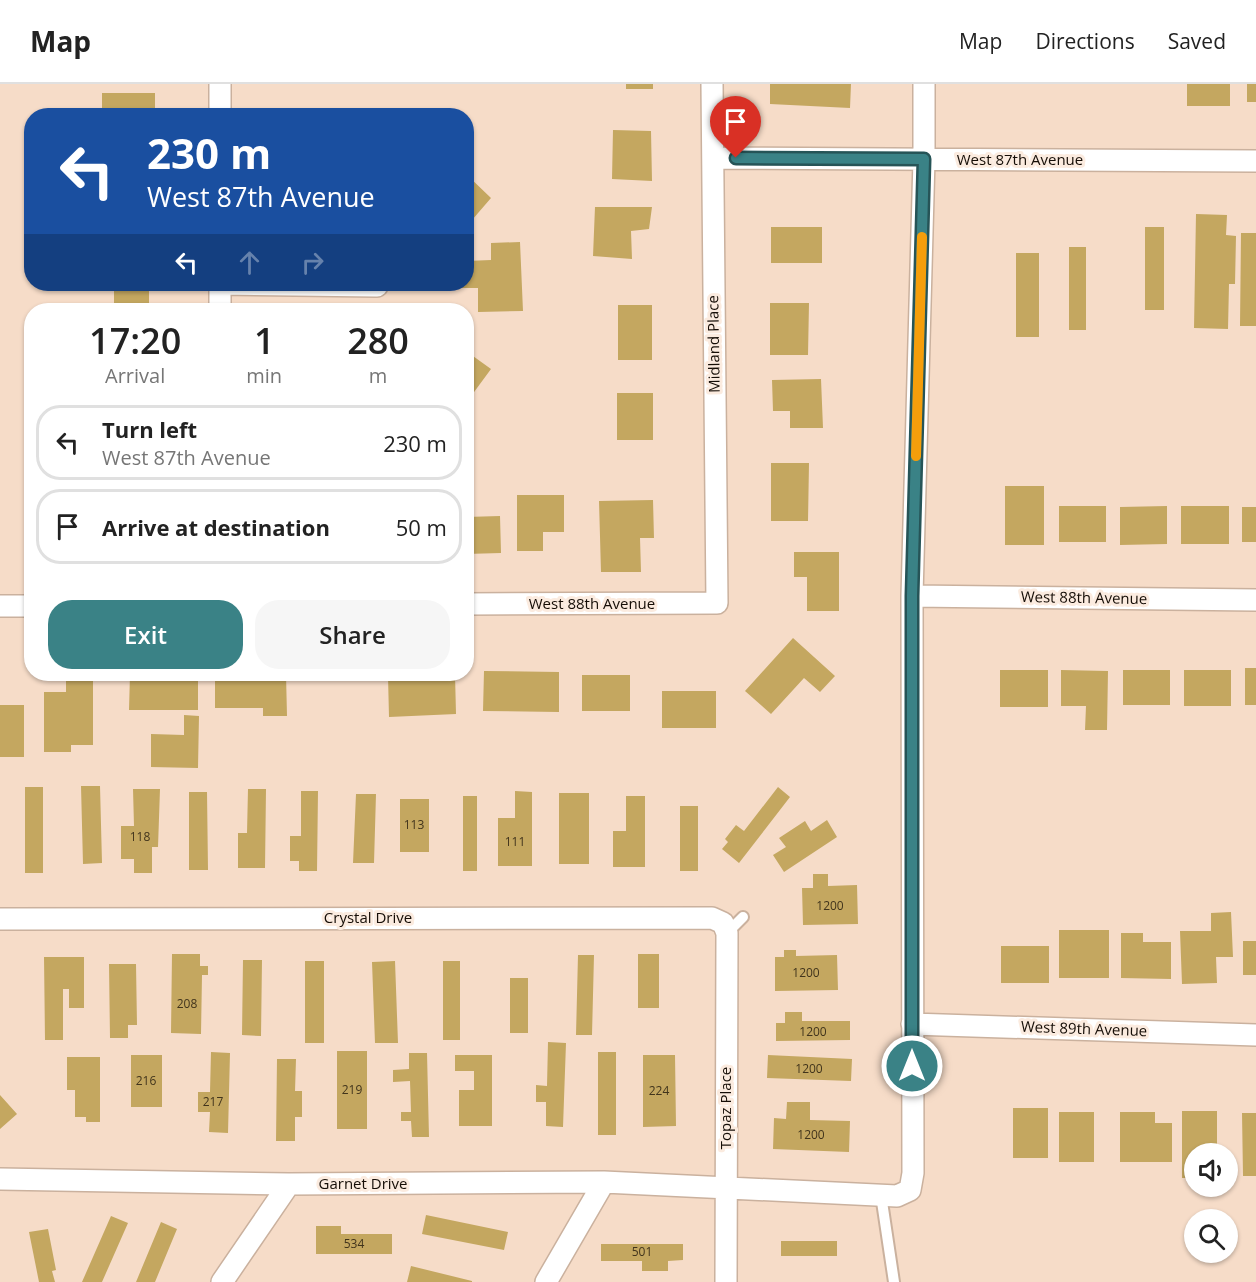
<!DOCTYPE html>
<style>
:root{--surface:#fff;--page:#f6f6f6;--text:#222;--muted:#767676;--line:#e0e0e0;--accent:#3a8286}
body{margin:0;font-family:"Open Sans",sans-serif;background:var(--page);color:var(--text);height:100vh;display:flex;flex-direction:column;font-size:22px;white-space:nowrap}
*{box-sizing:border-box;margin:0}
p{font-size:20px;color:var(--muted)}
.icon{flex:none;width:33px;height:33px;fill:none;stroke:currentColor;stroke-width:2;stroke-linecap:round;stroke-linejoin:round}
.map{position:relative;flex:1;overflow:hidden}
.side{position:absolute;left:24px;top:219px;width:450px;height:378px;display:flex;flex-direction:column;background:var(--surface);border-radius:24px;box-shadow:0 2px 4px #0004}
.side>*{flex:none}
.banner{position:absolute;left:24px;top:24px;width:450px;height:183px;border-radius:24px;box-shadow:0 2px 4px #0004;background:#1a4fa0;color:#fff;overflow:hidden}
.controls{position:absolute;left:1184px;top:1059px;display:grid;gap:12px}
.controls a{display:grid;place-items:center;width:54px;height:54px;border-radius:50%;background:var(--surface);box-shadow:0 2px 4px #0004;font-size:30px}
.pin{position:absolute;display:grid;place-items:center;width:51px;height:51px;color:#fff;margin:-62px -26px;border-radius:50% 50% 50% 0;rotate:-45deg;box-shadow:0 0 6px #0007}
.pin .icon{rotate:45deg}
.me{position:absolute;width:66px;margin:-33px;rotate:0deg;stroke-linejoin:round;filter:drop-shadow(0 0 4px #0008)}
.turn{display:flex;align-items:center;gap:21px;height:126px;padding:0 24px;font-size:27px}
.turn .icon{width:78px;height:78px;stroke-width:2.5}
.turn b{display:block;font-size:42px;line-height:51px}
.lanes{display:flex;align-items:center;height:57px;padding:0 24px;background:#0003;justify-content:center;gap:30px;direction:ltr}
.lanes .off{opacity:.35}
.eta{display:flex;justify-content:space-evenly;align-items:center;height:102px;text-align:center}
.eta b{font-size:36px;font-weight:600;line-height:42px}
.primary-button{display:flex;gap:12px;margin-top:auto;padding:12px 24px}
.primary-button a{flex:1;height:69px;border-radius:24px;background:var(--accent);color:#fff;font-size:24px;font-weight:600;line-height:69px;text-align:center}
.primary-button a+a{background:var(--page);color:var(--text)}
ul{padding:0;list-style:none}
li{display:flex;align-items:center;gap:18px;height:75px;margin:0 12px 9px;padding:0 12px;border:3px solid var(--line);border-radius:24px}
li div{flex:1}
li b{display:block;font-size:22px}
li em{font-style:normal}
header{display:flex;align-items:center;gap:36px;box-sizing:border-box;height:84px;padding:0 30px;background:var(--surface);border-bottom:2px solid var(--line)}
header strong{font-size:28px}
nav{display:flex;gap:33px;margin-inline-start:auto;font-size:21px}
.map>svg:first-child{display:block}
</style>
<header>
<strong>Map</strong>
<nav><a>Map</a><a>Directions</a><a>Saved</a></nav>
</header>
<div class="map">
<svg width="1256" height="1198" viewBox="0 0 1256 1198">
<rect width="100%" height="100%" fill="#f6dcc8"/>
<path fill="#c4a760" d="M 626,0 L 653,0 L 653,5 L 626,5 Z
M 770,0 L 851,0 L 850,24 L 770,20 Z
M 1187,0 L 1230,0 L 1230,22 L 1187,22 Z
M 1247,0 L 1256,0 L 1256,18 L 1247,18 Z
M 102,9 L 155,9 L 155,32 L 102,32 Z
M 613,46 L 651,47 L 652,97 L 612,95 Z
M 466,90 L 491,114 L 466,143 Z
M 595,123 L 652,123 L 649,145 L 631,147 L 632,175 L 593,172 Z
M 1196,130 L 1227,131 L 1226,151 L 1236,152 L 1235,200 L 1229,200 L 1228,245 L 1194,244 Z
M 771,143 L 822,143 L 822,179 L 771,179 Z
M 1145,143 L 1164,143 L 1164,226 L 1145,226 Z
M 1241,149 L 1256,149 L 1256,242 L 1240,242 Z
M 520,158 L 523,227 L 478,228 L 478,204 L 458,204 L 458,200 L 466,200 L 466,177 L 491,176 L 491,159 Z
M 1069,163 L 1086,163 L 1086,246 L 1069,246 Z
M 1016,169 L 1039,169 L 1039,253 L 1016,253 Z
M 114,200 L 149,200 L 149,226 L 114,226 Z
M 770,219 L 809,219 L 808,271 L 770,271 Z
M 618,221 L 652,221 L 652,276 L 618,276 Z
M 466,267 L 491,285 L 466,319 Z
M 821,295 L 823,344 L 790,344 L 790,327 L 773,327 L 772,296 Z
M 617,309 L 653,309 L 653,356 L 617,356 Z
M 771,379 L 809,379 L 808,437 L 771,437 Z
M 1005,402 L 1044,402 L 1044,461 L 1005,461 Z
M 517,411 L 564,411 L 564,448 L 543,448 L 543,467 L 517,467 Z
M 653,416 L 654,454 L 640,454 L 641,488 L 601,488 L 599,417 Z
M 1059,422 L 1106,422 L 1106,458 L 1059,458 Z
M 1167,422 L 1167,460 L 1120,461 L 1120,423 Z
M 1181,422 L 1229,422 L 1229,460 L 1181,460 Z
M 1242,423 L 1256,423 L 1256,458 L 1242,458 Z
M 500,432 L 501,469 L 466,470 L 466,433 Z
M 794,468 L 839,468 L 839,527 L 807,527 L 807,493 L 794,493 Z
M 793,554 L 835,592 L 820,608 L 804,594 L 771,630 L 745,607 Z
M 1245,584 L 1256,584 L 1256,621 L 1245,621 Z
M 1000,586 L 1048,586 L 1048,623 L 1000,623 Z
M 1061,586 L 1108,587 L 1107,646 L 1085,646 L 1086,622 L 1061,622 Z
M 1123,586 L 1170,586 L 1170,621 L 1123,621 Z
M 1184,586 L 1231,586 L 1231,622 L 1184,622 Z
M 484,587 L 559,588 L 559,628 L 483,627 Z
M 66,590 L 93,590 L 93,661 L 71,661 L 71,668 L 44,668 L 44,608 L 66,608 Z
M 130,590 L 198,590 L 198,626 L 129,626 Z
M 215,590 L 286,590 L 287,632 L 263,632 L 263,624 L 215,624 Z
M 455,590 L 456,630 L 389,633 L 388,592 Z
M 582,591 L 630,591 L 630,627 L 582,627 Z
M 662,607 L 716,607 L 716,644 L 662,644 Z
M 0,621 L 24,621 L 24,673 L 0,673 Z
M 184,631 L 199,632 L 198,684 L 151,683 L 151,650 L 184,651 Z
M 81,702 L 100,702 L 102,779 L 83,780 Z
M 25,703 L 43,703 L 43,789 L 25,789 Z
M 778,703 L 790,713 L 739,779 L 722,765 L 728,758 L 725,755 L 736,741 L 744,747 Z
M 133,705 L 160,705 L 158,763 L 152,763 L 152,789 L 134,789 L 134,775 L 121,775 L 121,742 L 134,742 Z
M 248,705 L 266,705 L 265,784 L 238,784 L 238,749 L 247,749 Z
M 301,707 L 318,707 L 317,787 L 299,787 L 299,777 L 290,777 L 290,752 L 301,752 Z
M 515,707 L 532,708 L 532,782 L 498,782 L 498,734 L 515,734 Z
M 189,708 L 207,708 L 208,786 L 189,786 Z
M 559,709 L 589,709 L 589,780 L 559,780 Z
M 356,710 L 376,710 L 374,779 L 353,779 Z
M 463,712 L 477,712 L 477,787 L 463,787 Z
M 626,712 L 645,712 L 645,783 L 613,783 L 613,747 L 626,747 Z
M 400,715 L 429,715 L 429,768 L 400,768 Z
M 680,722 L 698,722 L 698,787 L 680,787 Z
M 827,736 L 837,753 L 784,788 L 773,771 L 786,763 L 779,754 L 805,737 L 811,747 Z
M 813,790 L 828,790 L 828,802 L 857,801 L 858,840 L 803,841 L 802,804 L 813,804 Z
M 1231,828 L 1233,873 L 1216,873 L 1217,899 L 1182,900 L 1180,847 L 1211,847 L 1211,829 Z
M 1059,846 L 1109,846 L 1109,894 L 1059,894 Z
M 1121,849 L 1143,849 L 1143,858 L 1171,858 L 1171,895 L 1121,894 Z
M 1243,857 L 1256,857 L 1256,891 L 1243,891 Z
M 1001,862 L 1049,862 L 1049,899 L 1001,899 Z
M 784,866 L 796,866 L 796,872 L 837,871 L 838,906 L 775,907 L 775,873 L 784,873 Z
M 172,870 L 200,870 L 200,882 L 208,882 L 208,891 L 202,891 L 201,950 L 171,949 Z
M 638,870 L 659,870 L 659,924 L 638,924 Z
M 578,871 L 594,871 L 592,951 L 576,951 Z
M 44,873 L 84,873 L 84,924 L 69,924 L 69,905 L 63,905 L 63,956 L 45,956 Z
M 243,876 L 262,876 L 261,952 L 242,951 Z
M 305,877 L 324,877 L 324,959 L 305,959 Z
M 395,877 L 398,959 L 375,959 L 372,878 Z
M 443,877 L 460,877 L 460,956 L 443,956 Z
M 109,880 L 136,880 L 137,941 L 128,941 L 128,954 L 110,954 Z
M 510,894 L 528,894 L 528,949 L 510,949 Z
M 785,928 L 802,928 L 802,937 L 850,937 L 850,956 L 776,957 L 776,939 L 785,939 Z
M 548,958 L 566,959 L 563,1043 L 546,1042 L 546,1018 L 536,1018 L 536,1001 L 547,1002 Z
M 337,967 L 367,967 L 367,1045 L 337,1045 Z
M 211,968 L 230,969 L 228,1049 L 209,1048 L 210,1028 L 198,1028 L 198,1008 L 210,1008 Z
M 598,968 L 616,968 L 616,1051 L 598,1051 Z
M 409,969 L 427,969 L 429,1053 L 412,1053 L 411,1037 L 401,1037 L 401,1028 L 411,1028 L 410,997 L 393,998 L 393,986 L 409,985 Z
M 131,971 L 162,971 L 162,1023 L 131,1023 Z
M 455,971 L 492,971 L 492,1042 L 459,1042 L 459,1006 L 474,1006 L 474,987 L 455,987 Z
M 643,971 L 675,971 L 676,1042 L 643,1043 Z
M 768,971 L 852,975 L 851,997 L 767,994 Z
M 67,973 L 100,973 L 100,1038 L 86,1038 L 86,1033 L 75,1033 L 75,1006 L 67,1006 Z
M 277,975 L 296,975 L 295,1007 L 302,1007 L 302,1033 L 295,1033 L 295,1057 L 276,1057 Z
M 0,1011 L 17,1030 L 0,1045 Z
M 787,1018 L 810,1018 L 810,1036 L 850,1037 L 849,1068 L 773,1065 L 774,1034 L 786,1035 Z
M 1013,1024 L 1048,1024 L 1048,1074 L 1013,1074 Z
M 1182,1027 L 1217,1027 L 1217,1070 L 1194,1070 L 1194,1094 L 1182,1094 Z
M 1059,1028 L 1094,1028 L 1094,1078 L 1059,1078 Z
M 1120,1028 L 1155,1028 L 1155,1039 L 1172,1039 L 1172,1078 L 1120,1078 Z
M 1242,1029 L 1256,1029 L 1256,1092 L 1243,1092 Z
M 426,1131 L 508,1148 L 504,1166 L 422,1150 Z
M 111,1132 L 128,1139 L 102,1198 L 82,1198 Z
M 161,1138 L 177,1145 L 155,1198 L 136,1198 Z
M 316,1142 L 341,1142 L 341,1150 L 392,1150 L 392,1170 L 316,1170 Z
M 48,1145 L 56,1186 L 52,1187 L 55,1198 L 39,1198 L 29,1148 Z
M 781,1157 L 837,1157 L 837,1172 L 781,1172 Z
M 601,1160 L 683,1160 L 683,1176 L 668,1177 L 668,1187 L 642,1187 L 642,1177 L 601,1177 Z
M 411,1182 L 472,1197 L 472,1198 L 407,1198 Z"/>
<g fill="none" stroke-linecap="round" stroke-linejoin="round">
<defs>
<path id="service" d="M 727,849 L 743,833
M 881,1111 L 894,1198"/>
<path id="minor" d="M 220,32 L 220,0
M 713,74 L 1256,77
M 220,200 L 377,202
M 220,226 L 220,200
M 912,512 L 1256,516
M 466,520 L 717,519 L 712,0
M 0,522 L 32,522
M 0,835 L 712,834 L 723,839 L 727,849 L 726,1198
M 912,940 L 1256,951
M 0,1095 L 289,1100 L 604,1098 L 897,1112 L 910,1106 L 913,1089 L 912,512 L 924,75 L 924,0
M 222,1198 L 289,1100
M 546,1198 L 604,1098"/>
</defs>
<use href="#service" stroke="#cab19e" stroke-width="14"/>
<use href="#minor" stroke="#cab19e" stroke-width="24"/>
<use href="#service" stroke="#fff" stroke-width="10"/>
<use href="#minor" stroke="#fff" stroke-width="21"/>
</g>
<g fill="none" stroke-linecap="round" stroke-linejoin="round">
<defs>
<path id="route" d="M 736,74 L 924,75 L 912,512 L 912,982"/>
</defs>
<use href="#route" stroke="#265457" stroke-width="15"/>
<use href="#route" stroke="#3a8286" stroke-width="10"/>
<path stroke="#f59e0b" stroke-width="10" d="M 916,372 L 922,153"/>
</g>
<g text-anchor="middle" stroke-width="6" stroke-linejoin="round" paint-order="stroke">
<g font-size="12" fill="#41341c">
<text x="414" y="745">113</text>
<text x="140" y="757">118</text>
<text x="515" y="762">111</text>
<text x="830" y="826">1200</text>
<text x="806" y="893">1200</text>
<text x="187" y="924">208</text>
<text x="813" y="952">1200</text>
<text x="809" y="989">1200</text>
<text x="146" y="1001">216</text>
<text x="352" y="1010">219</text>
<text x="659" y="1011">224</text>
<text x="213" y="1022">217</text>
<text x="811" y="1055">1200</text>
<text x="354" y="1164">534</text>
<text x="642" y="1172">501</text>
</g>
<g font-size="15" fill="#150d06" stroke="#fbebdf">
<text x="1020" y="81">West 87th Avenue</text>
<text transform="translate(714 260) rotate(-91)" y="5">Midland Place</text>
<text transform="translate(1084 514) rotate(1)" y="5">West 88th Avenue</text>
<text x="592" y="525">West 88th Avenue</text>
<text x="368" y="839">Crystal Drive</text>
<text transform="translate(1084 945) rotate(2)" y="5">West 89th Avenue</text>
<text transform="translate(726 1024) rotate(-90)" y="5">Topaz Place</text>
<text x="363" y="1105">Garnet Drive</text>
</g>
</g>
</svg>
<div class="controls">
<a><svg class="icon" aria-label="sound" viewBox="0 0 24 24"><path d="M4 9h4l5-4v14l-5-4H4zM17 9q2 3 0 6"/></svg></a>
<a><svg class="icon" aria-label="search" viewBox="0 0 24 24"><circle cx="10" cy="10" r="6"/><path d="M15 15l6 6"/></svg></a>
</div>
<div class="pin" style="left:736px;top:74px;background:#d93025"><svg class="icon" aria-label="arrive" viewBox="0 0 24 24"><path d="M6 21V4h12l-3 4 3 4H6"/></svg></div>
<svg class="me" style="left:912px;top:982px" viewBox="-20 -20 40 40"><circle r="17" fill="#3a8286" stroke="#fff" stroke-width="3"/><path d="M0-11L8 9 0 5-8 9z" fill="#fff"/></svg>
<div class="banner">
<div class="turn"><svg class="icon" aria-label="left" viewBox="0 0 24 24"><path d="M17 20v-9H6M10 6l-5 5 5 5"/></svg><div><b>230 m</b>West 87th Avenue</div></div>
<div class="lanes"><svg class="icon" aria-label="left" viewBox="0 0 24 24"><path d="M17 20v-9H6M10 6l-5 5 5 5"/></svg><svg class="icon off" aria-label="ahead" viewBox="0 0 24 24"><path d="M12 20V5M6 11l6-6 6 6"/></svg><svg class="icon off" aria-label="right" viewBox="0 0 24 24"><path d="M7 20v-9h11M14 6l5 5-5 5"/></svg></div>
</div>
<section class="side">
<div class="eta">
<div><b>17:20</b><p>Arrival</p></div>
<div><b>1</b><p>min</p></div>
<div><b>280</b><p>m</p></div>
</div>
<ul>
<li><svg class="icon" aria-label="left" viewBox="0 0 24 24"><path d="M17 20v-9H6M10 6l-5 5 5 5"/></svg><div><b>Turn left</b><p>West 87th Avenue</p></div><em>230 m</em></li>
<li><svg class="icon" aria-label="arrive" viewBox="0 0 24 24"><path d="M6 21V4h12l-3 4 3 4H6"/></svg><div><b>Arrive at destination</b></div><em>50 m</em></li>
</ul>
<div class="primary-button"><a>Exit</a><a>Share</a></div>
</section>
</div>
